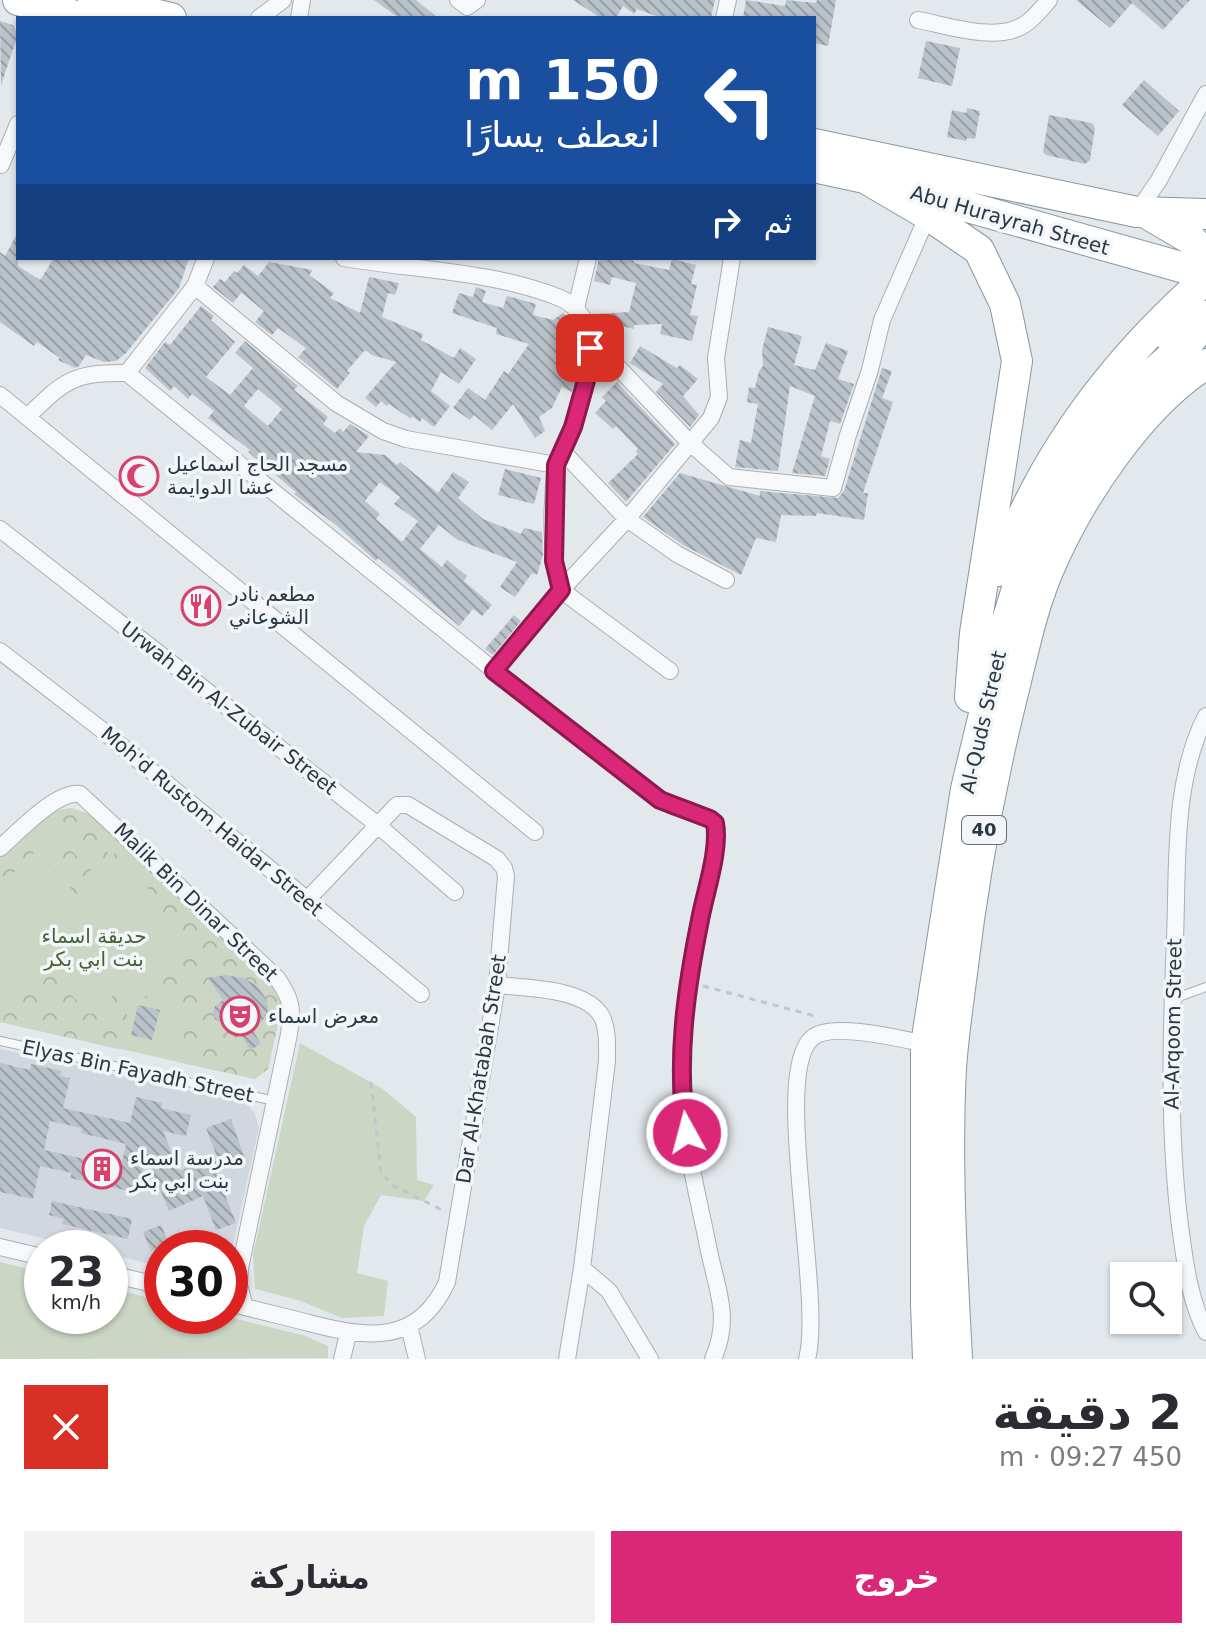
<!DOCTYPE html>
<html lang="ar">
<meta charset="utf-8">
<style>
:root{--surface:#fff;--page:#f2f2f3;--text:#2b2b33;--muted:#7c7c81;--accent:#db2777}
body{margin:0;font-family:"DejaVu Sans","Noto Naskh Arabic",sans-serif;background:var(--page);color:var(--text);direction:rtl;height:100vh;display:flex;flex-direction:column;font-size:30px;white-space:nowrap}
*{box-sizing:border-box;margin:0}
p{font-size:26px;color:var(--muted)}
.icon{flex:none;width:44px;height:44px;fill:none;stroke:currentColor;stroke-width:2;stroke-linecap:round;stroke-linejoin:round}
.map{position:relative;height:1359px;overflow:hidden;direction:ltr}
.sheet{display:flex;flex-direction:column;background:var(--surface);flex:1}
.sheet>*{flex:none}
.hud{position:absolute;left:16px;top:16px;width:800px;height:244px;border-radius:0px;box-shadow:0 2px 6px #0004;direction:rtl;background:#1a4fa0;color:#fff;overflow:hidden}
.controls{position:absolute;left:1110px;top:1262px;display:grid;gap:16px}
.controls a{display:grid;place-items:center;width:72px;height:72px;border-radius:0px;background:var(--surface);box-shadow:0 2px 6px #0004;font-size:40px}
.speed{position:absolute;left:24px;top:1230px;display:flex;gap:16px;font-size:40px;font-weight:700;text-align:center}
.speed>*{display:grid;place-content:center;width:104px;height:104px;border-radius:50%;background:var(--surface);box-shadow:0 2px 6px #0004;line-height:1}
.speed small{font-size:20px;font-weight:400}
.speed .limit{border:12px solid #d22;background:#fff;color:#111}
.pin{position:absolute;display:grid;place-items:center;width:68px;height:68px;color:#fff;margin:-34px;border-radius:16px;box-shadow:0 4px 12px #0006}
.me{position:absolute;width:88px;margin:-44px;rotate:353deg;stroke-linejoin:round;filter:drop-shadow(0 0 6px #0008)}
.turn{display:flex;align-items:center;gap:28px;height:168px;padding:0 24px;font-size:36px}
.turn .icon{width:104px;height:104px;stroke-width:2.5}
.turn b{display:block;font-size:56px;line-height:68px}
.then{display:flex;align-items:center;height:76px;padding:0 24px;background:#0003;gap:16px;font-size:30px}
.round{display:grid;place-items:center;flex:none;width:84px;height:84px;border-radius:0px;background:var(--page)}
.overview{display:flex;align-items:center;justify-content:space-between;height:136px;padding:0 24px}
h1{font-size:48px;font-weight:600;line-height:60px}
.primary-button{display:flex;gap:16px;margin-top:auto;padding:16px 24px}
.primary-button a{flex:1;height:92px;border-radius:0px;background:var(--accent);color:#fff;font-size:32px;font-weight:600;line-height:92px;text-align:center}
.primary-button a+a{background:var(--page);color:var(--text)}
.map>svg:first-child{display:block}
</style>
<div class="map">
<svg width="1206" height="1359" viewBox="0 0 1206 1359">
<defs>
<pattern id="forest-crowns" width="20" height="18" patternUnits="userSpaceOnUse" patternTransform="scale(2)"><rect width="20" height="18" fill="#cbd7c4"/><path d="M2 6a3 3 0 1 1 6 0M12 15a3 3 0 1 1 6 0" fill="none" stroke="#aeb9aa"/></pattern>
<pattern id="building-back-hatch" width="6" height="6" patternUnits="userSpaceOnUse" patternTransform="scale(2)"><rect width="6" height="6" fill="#bac2ca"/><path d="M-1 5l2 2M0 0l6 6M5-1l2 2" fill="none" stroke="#979ea6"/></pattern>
</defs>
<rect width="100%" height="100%" fill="#e3e8ec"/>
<path fill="#d1d7de" d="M 0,1049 L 247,1103 L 255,1114 L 259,1127 L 230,1259 L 230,1248 L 162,1248 L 162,1267 L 110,1254 L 110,1248 L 85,1248 L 0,1228 Z"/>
<path fill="#cbd7c4" d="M 71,808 L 89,814 L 269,981 L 282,1005 L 268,1069 L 255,1079 L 0,1022 L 0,856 L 55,811 Z
M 300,1043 L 383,1089 L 416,1117 L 417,1180 L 434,1185 L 424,1201 L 381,1195 L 364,1226 L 357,1273 L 388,1281 L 384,1316 L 342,1318 L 298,1300 L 255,1289 L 253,1255 Z
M 0,1262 L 42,1272 L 42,1316 L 110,1316 L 110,1288 L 162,1301 L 162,1316 L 225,1316 L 306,1336 L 328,1346 L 328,1358 L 0,1359 Z"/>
<path fill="url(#forest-crowns)" d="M 71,808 L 89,814 L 110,833 L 107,857 L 111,865 L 108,872 C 96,859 54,809 36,840 C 30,851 37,865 31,877 L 23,866 L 0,882 L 0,856 L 55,811 Z
M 117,840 L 269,981 L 282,1005 L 268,1069 L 255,1079 L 178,1062 L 184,1035 L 157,967 L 196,952 L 213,977 L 210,981 L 223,1000 C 215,1006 212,1009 215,1019 L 222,1023 L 233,1021 L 250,1050 L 261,1044 L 254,1032 L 268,1013 C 266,987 248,978 225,975 L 146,897 L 148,886 L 135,871 L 114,858 Z
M 53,841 L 64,843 L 99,879 L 79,897 L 41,857 L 43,845 Z
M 44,966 L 90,1015 L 126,984 L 151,999 L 132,995 L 118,1049 L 0,1022 L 0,980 L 14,999 L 42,980 L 36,971 Z"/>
<path fill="url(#building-back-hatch)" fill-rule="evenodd" d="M 374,0 L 416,0 L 438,18 L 399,18 Z
M 573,0 L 715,0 L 711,18 L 662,18 L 637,9 L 634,14 L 623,6 L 616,18 L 601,18 Z
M 746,0 L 785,6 L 786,0 L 816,3 L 817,0 L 836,0 L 828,46 L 814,43 L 814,18 L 743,18 Z
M 1076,0 L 1190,0 L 1163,30 L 1132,3 L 1110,28 Z
M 0,21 L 13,25 L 18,35 L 1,85 Z
M 926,41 L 960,48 L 952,86 L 918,78 Z
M 1144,80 L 1179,111 L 1158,136 L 1122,105 Z
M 967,108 L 980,111 L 975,139 L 967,138 L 966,141 L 947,137 L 952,110 L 966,113 Z
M 1049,115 L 1092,123 L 1095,128 L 1090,160 L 1085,164 L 1046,155 L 1043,152 Z
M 18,232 L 18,266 L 40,280 L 54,258 L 189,258 L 179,288 L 126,353 L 116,361 L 104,362 L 86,355 L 79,366 L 75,368 L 58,360 L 60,358 L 37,342 L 34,346 L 0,322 L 0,252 L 5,256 Z
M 599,258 L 622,258 L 634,261 L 634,263 L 669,270 L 672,259 L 696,265 L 691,284 L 697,285 L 690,315 L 698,316 L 692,341 L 660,334 L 662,324 L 634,325 L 634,329 L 595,320 L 592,314 L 629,312 L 636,283 L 612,277 L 610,285 L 594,281 Z
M 269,262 L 313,270 L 309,275 L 334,293 L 330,298 L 360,313 L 369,277 L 399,283 L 395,295 L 388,293 L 382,317 L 423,334 L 421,340 L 454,358 L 460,348 L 476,359 L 459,384 L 441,372 L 431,391 L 450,406 L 434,427 L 422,418 L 420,422 L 412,416 L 411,419 L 389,404 L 387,406 L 381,401 L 376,407 L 365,398 L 396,362 L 372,355 L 365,350 L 347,371 L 350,373 L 337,389 L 298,357 L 306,348 L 278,328 L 272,335 L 255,322 L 264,311 L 243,294 L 241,293 L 233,303 L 213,287 L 220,279 L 225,282 L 234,271 L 237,273 L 244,265 L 258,276 Z
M 476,287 L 486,291 L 482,302 L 503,308 L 507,296 L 536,304 L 533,315 L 553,320 L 563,313 L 568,317 L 559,329 L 573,344 L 562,375 L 575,381 L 572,392 L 562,387 L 552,408 L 539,417 L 545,431 L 535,438 L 513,404 L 492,430 L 474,415 L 470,420 L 453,408 L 468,388 L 485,400 L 504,371 L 508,374 L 529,344 L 496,334 L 497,328 L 452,313 L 459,293 L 473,297 Z
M 201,306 L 214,316 L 211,320 L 235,342 L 206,377 L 230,395 L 253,368 L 235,353 L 245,341 L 298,386 L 294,390 L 328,417 L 323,424 L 335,433 L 340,428 L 343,432 L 350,424 L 369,436 L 356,452 L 385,455 L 397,465 L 400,462 L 438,493 L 453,472 L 469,482 L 458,498 L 483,519 L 521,534 L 524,528 L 542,532 L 543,555 L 537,575 L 532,573 L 515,597 L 500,587 L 517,562 L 458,540 L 439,525 L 420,549 L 442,567 L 447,560 L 467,576 L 464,581 L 492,605 L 482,616 L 473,609 L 459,626 L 378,558 L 376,561 L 336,525 L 294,494 L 296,492 L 248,452 L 250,450 L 208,418 L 214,411 L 192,394 L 188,399 L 174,386 L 170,391 L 145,368 L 165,342 L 170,345 ZM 258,389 L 282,409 L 268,426 L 244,406 ZM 380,482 L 400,497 L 394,504 L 418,521 L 402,542 L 376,519 L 380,514 L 365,501 Z
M 768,327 L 802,336 L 794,365 L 815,370 L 826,343 L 848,351 L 838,379 L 854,384 L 840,424 L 830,421 L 821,456 L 830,459 L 825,476 L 792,473 L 815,396 L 790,386 L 778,471 L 735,467 L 740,440 L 751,443 L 758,404 L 747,402 L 749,387 L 755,388 L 759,371 L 763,366 L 762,350 Z
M 640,346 L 677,368 L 680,365 L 698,379 L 683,396 L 699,415 L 690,427 L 656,392 L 663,384 L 630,363 Z
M 882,368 L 892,371 L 882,398 L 893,402 L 863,493 L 868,493 L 864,520 L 817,513 L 816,516 L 781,515 L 776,542 L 756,538 L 741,575 L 683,545 L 643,517 L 680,473 L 760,496 L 760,491 L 838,498 L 844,491 Z
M 617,382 L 675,444 L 626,502 L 608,483 L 638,454 L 636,451 L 638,449 L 616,426 L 613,429 L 595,413 L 606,401 L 602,397 Z
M 505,469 L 541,478 L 534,504 L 498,495 Z
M 514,615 L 521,621 L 493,655 L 485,649 Z
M 225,975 L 243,978 L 256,985 L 267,1000 L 268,1013 L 254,1032 L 261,1044 L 250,1050 L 235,1024 L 222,1023 L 215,1019 L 213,1013 L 215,1006 L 223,1000 L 208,978 Z
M 138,1005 L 160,1010 L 152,1040 L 131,1035 Z
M 0,1063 L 30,1070 L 31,1064 L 62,1071 L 60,1076 L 70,1078 L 63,1108 L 130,1123 L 136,1097 L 162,1103 L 161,1108 L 191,1115 L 186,1136 L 163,1131 L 179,1171 L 217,1157 L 206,1128 L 231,1119 L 246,1162 L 216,1172 L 236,1223 L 216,1230 L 203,1196 L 169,1211 L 146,1157 L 138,1193 L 70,1178 L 72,1173 L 40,1166 L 33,1199 L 0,1192 ZM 50,1121 L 82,1128 L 81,1133 L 126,1144 L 121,1167 L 44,1150 Z
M 52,1201 L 132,1219 L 128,1239 L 62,1224 L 64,1219 L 49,1215 Z
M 161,1225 L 169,1243 L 151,1251 L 143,1232 Z"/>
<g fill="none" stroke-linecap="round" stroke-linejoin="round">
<defs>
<path id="lane" d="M 1173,999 L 1206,987
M 0,1041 L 275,1101"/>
<path id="street" d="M 458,0 L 467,7 L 477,0
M 259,18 L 283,0
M 299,18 L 302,0
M 724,18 L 728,0
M 918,20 C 946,25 995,42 1022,26 C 1032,21 1041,9 1049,0
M 1,165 L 18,124
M 1137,212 L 1159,180 L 1206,94
M 344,258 C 415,270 493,271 560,298 C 612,320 582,401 568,441 C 564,450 557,459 556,468 C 551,505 550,555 561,590 L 494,671
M 195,286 L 336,403 L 383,431 L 406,439 L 556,465
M 576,308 L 588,258
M 590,348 L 615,364 L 690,443 L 729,477 L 833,488 L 848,435 L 870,370 L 882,320 L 928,215
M 127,373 L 523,694 L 646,790 L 672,806 L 710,819 L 715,823 C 720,850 705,892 700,920 C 689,977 677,1050 682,1108 C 687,1154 699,1201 708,1246 C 716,1288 732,1317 713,1359
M 0,395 L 535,832
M 27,417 C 64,381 73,372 127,373 L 195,286 L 206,258
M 563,452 L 627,519 L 677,554 L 726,580
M 0,529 L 374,822 L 455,892
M 0,651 L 102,730 L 421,994
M 670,671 L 561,590 L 627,519 L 711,418 L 719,397 L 716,358 L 732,258
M 1206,716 C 1172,782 1178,866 1175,939 C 1171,1034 1168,1130 1180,1226 C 1185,1262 1189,1299 1206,1332
M 0,848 C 18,832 56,791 80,794 L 277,978 C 292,1000 293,1008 289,1034 L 240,1268 L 239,1285 L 245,1307
M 497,985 C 526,988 587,988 602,1017 C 608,1030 607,1047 607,1061 L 582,1268 L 567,1359
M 0,1247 L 42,1257
M 582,1268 L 609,1291 L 650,1359
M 110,1274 L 162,1286
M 230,1303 C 256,1310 282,1316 309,1323 C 366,1338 418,1346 447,1282 L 497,985 L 506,876 L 504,868 L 497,859 L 408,805 L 397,805 L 307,900
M 409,1326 L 417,1359
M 342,1359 L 348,1334
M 807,1359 C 824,1296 771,1073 812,1038 C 831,1021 902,1039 926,1044"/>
<path id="highway" d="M 18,0 L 83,18
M 93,0 L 171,18
M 814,144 L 1137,212 L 1206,214
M 814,167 L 865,178 L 1206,274
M 865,178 L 928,215 L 979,250 L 1005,304 L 1017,361 L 975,633 L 970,697
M 1151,216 L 1192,240 L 1206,258
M 1161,332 L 1188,316 L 1206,316
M 1000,571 C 1041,456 1115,359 1206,279
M 928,1359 L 926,1304 L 926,1044 L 966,789 L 1004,631 L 1028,553 L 1047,510 L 1072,465 L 1105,421 L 1129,395 L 1193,337
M 957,1359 C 952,1263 946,1166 951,1069 C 953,1037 958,1005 962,973 C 973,881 989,791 1011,701 C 1023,654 1032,605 1052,562 C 1082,494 1142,404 1206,364"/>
</defs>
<use href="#lane" stroke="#a7afb7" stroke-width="10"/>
<use href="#street" stroke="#a7afb7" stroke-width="18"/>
<use href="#highway" stroke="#8997a4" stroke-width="32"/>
<path stroke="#c1c6cb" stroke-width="3" stroke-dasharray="6 6" stroke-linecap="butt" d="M 703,986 L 819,1017
M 371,1082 L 381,1173 L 394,1186 L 444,1211"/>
<use href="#lane" stroke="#f6f8fa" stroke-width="8"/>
<use href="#street" stroke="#f6f8fa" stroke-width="16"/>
<use href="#highway" stroke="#fff" stroke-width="30"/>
</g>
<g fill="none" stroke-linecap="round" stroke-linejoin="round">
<defs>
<path id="route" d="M 590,348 L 587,377 L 573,427 L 556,465 L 554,561 L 561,590 L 494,671 L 660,800 L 710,819 L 715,823 C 720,851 705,892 700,920 C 686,989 675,1064 687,1133"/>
</defs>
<use href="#route" stroke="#8e194d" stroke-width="20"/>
<use href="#route" stroke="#db2777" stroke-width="14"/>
</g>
<defs>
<symbol id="mosque-ring" viewBox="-11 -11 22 22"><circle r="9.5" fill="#f3f6f9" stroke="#d9406b" stroke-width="1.5"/><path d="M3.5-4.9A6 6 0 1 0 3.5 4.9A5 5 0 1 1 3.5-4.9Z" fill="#d9406b"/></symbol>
<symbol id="restaurant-ring" viewBox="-11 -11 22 22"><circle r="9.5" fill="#f3f6f9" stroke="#d9406b" stroke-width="1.5"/><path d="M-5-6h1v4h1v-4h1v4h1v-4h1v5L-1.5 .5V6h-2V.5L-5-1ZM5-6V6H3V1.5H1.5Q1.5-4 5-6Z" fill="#d9406b"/></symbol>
<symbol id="theatre-ring" viewBox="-11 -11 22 22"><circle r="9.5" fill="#f3f6f9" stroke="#d9406b" stroke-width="1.5"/><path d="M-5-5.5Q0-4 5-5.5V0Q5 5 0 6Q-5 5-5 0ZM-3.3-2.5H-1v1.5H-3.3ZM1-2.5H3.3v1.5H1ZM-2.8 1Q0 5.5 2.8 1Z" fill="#d9406b"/></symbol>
<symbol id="building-ring" viewBox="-11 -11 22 22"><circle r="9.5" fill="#f3f6f9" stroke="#d9406b" stroke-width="1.5"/><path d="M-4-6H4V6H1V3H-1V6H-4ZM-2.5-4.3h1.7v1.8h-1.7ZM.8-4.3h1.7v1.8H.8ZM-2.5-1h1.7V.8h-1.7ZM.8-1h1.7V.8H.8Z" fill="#d9406b"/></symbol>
</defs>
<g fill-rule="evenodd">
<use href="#mosque-ring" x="117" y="454" width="44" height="44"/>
<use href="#restaurant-ring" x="179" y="584" width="44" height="44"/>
<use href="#theatre-ring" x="218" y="994" width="44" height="44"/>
<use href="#building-ring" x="80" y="1147" width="44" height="44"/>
</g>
<g text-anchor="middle" stroke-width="7" stroke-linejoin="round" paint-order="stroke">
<rect fill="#f3f6f9" stroke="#66707c" stroke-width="2" x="962" y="816" width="44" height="28" rx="6"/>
<g font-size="18" font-weight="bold" fill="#293746">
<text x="984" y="836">40</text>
</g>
<g font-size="20" fill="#293746" stroke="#f3f6f9">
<text transform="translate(1010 220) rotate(16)" y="7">Abu Hurayrah Street</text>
<text transform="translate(229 708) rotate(38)" y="7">Urwah Bin Al-Zubair Street</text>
<text transform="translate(983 722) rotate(-77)" y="7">Al-Quds Street</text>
<text transform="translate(212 821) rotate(40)" y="7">Moh'd Rustom Haidar Street</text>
<text transform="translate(196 902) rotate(44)" y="7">Malik Bin Dinar Street</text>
<text transform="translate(1173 1024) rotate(-89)" y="7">Al-Arqoom Street</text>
<text transform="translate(481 1069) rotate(-81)" y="7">Dar Al-Khatabah Street</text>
<text transform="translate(138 1071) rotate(12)" y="7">Elyas Bin Fayadh Street</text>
</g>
<g font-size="20" fill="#293746" stroke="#f3f6f9" text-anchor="start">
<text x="167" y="471">مسجد الحاج اسماعيل<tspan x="167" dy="23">عشا الدوايمة</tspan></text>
<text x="229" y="601">مطعم نادر<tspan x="229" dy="23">الشوعاني</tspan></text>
<text x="268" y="1023">معرض اسماء</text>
<text x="130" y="1165">مدرسة اسماء<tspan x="130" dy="23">بنت ابي بكر</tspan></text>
</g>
<g font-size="20" fill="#446335" stroke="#f3f6f9">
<text x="94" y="943">حديقة اسماء<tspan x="94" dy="23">بنت ابي بكر</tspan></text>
</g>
</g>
</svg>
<div class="controls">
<a><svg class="icon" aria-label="search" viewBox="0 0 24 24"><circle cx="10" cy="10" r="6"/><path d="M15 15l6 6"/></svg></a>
</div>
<div class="speed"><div>23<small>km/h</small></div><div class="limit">30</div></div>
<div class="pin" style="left:590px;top:348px;background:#d93025"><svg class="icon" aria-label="arrive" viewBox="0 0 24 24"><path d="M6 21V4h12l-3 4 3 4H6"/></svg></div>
<svg class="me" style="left:687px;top:1133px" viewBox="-20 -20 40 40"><circle r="17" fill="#db2777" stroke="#fff" stroke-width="3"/><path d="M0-11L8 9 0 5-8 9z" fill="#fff"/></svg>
<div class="hud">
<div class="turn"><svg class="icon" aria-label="left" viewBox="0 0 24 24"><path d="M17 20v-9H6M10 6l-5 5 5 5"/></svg><div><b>150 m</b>انعطف يسارًا</div></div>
<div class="then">ثم<svg class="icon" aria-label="right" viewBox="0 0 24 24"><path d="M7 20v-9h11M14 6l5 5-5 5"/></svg></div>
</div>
</div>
<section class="sheet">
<div class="overview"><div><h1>2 دقيقة</h1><p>450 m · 09:27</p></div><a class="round" style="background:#d93025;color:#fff"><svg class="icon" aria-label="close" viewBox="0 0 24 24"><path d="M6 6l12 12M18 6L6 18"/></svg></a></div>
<div class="primary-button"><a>خروج</a><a>مشاركة</a></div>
</section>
